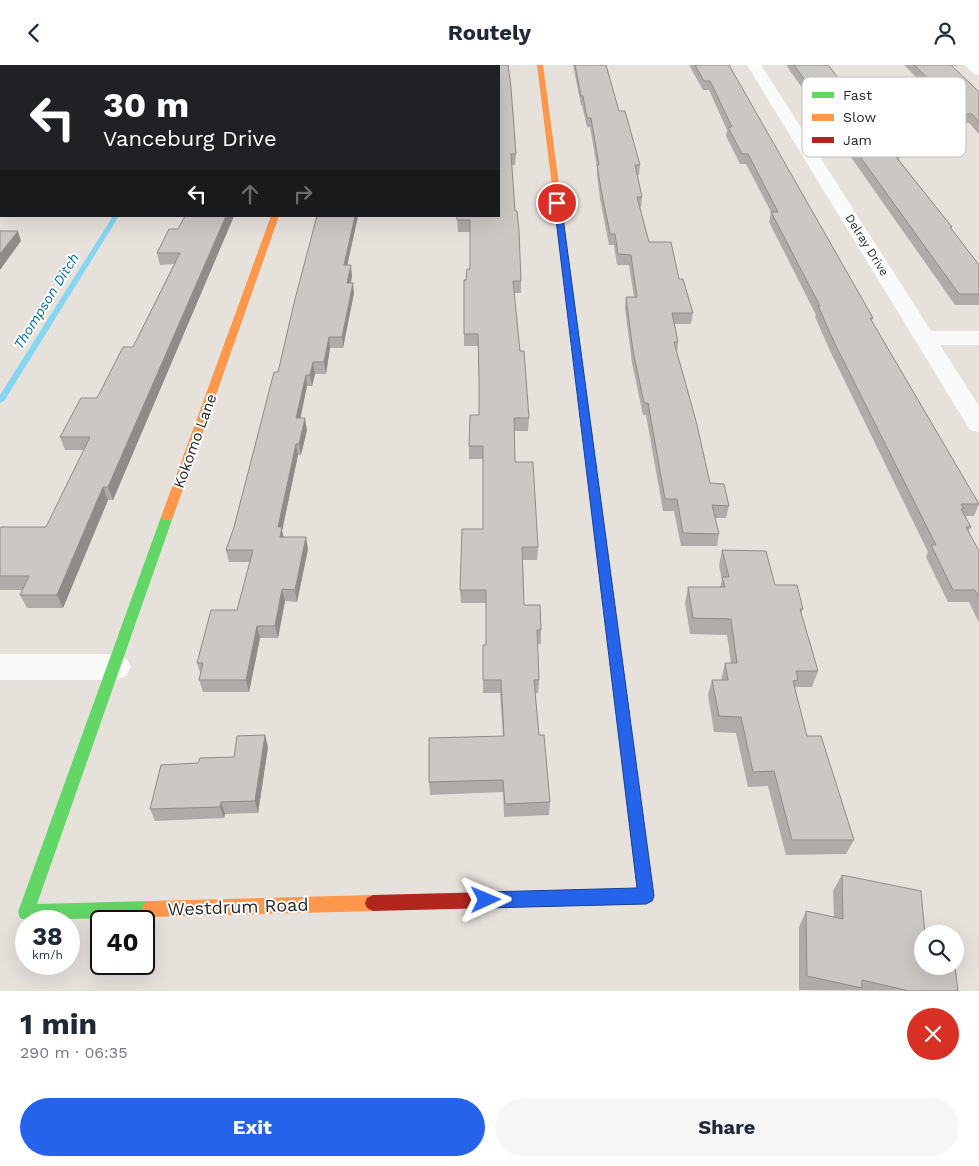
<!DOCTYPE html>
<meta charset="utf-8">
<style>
:root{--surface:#fff;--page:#f6f6f7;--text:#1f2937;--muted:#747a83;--accent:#2563eb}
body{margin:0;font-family:"Work Sans",sans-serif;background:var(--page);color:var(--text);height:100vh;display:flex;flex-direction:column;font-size:19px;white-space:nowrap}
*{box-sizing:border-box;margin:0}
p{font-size:16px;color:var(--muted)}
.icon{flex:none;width:28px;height:28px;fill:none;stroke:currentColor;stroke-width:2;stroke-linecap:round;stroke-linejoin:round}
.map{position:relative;height:926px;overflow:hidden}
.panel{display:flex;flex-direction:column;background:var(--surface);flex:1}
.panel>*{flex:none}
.hud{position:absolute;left:0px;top:0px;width:500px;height:152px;box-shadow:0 5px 20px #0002;background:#202124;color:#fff;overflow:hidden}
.fabs{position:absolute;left:914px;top:860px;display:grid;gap:10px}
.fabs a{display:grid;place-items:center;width:50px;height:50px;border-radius:50%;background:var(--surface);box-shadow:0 5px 20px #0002;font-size:25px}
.speed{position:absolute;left:15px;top:845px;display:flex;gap:10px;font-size:25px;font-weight:700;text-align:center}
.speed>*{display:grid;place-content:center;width:65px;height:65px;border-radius:50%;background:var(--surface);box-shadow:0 5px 20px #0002;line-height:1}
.speed small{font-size:12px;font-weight:400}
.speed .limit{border:2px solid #111;border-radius:8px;background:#fff;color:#111}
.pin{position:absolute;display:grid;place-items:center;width:42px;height:42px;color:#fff;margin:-21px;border:2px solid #fff;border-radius:50%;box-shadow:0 1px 5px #0007}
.me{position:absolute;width:55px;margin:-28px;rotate:89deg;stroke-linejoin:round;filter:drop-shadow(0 0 4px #0008)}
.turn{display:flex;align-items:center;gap:18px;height:105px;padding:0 20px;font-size:22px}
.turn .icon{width:65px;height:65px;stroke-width:2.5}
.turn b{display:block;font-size:35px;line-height:42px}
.lanes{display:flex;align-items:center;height:48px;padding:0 20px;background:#0003;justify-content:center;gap:25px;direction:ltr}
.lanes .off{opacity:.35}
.round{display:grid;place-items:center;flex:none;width:52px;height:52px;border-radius:26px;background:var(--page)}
.head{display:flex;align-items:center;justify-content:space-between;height:85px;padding:0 20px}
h1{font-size:30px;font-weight:700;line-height:38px}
.cta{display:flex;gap:10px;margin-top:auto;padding:10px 20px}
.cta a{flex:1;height:58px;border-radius:30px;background:var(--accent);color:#fff;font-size:20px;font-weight:700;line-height:58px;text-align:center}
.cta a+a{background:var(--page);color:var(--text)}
header{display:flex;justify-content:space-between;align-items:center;height:65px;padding:0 20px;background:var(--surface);font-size:22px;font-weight:700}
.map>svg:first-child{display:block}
</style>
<header><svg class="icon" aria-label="back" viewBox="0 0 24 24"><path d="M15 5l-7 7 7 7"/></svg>Routely<svg class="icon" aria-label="person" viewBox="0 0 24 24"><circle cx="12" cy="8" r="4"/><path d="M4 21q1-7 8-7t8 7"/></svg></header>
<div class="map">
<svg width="979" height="926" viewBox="0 0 979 926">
<rect width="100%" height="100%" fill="#e6e1db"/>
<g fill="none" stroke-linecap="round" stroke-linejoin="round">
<path fill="#85d6f1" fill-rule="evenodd" d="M 113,151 L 119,151 L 4,336 L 0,338 L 0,330 Z"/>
<path fill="#fbfafa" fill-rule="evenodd" d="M 322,0 L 336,0 L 336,1 L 322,1 Z
M 747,0 L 761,0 L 931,266 L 979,266 L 979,280 L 940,280 L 979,341 L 979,367 L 970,365 L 967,360 Z
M 965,0 L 979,0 L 979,10 L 974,9 Z
M 0,589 L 115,589 L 126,593 L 131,602 L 126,611 L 115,615 L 0,615 Z"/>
<path fill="#63d668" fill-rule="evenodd" d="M 561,184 L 568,186 L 640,731 L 638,736 L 633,737 L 628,736 L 626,731 Z
M 167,448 L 173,452 L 37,839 L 150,836 L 156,838 L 158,844 L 156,850 L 150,852 L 26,855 L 20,853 L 18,847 L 161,452 Z"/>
<path fill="#ff974d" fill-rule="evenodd" d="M 537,0 L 543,0 L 568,186 L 564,188 L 560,186 Z
M 271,151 L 279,151 L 173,452 L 171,455 L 163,455 L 161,452 Z
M 633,725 L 638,726 L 640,731 L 654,831 L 652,836 L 646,839 L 490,843 L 484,840 L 482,835 L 484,830 L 490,827 L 637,824 L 626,731 L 628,726 Z
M 373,830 L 379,833 L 381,838 L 379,843 L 373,846 L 150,852 L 144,850 L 142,844 L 144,838 L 150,836 Z"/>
<path fill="#b3261e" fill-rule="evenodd" d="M 490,827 L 496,830 L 498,835 L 496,840 L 490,843 L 373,846 L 367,843 L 365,838 L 367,833 L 373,830 Z"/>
</g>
<path fill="#afaba8" d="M 469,0 L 516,89 L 515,100 L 511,100 L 515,146 L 521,216 L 521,228 L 514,228 L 520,286 L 529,353 L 528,366 L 514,366 L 515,397 L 538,482 L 537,495 L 523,495 L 524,540 L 541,565 L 541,579 L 537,579 L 539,615 L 538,628 L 535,628 L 539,670 L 550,737 L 549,750 L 504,752 L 503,727 L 430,730 L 429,717 L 503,671 L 500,628 L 483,628 L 483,580 L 486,580 L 486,538 L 461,538 L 460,525 L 483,464 L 483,394 L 469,394 L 469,381 L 479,350 L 479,320 L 478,281 L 464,281 L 464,215 L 466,215 L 470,204 L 470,167 L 458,167 L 457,151 L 499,151 Z
M 573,0 L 606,0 L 619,46 L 640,100 L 639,110 L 637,110 L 642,132 L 641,142 L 639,142 L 649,177 L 679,214 L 693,248 L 691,259 L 675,259 L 678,277 L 677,288 L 710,418 L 729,441 L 726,453 L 715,453 L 719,469 L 717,481 L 681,481 L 674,446 L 663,446 L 646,350 L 643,350 L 632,298 L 625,243 L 626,232 L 634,232 L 629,200 L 617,200 L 614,180 L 609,180 L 600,134 L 597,109 L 597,102 L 590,62 L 587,62 L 582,40 L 581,40 Z
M 689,0 L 729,0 L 873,253 L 872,256 L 979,439 L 974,451 L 965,451 L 971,462 L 968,467 L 979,486 L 979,558 L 969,537 L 948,537 L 926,492 L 928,487 L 832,290 L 815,252 L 816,250 L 769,157 L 771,147 L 746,99 L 740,99 L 726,71 L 727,65 L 709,25 L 703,25 Z
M 786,0 L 828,0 L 900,92 L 899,95 L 952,162 L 951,164 L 979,200 L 979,240 L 955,240 Z
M 904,0 L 963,0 L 951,1 L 979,27 L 979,69 L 969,58 L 962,58 Z
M 234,151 L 113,435 L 108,435 L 63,543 L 27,543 L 20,530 L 22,525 L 0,525 L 0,464 L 46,462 L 84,385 L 65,385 L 60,372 L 97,333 L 133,282 L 174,199 L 160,200 L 157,188 L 178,164 Z
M 317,151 L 358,151 L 347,200 L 352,211 L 351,218 L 354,228 L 343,283 L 330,283 L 326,309 L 315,309 L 312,321 L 307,321 L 300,353 L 307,365 L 301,390 L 298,390 L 282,466 L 284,472 L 308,484 L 297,537 L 285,536 L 278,573 L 260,573 L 249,627 L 203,627 L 199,615 L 201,610 L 197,598 L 237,545 L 250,497 L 229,497 L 226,485 L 234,462 L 278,307 Z
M 722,485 L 775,520 L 803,544 L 801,548 L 818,606 L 812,622 L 796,622 L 795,624 L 807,671 L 854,775 L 846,789 L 786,790 L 768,721 L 748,722 L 736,668 L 714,667 L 708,630 L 712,615 L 721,615 L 725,598 L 731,598 L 727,570 L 690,569 L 685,538 L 688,522 L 720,522 L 722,515 L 719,501 Z
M 268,682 L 258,748 L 225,749 L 224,753 L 155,756 L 150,744 L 198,698 L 234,692 Z
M 842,810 L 922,901 L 958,926 L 799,925 L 799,862 L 806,846 L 834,852 L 833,826 Z"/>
<path fill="#8e8b88" d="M 53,0 L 63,0 L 62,1 L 52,1 Z
M 170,0 L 177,0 L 176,1 L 169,1 Z
M 1,51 L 1,63 L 0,65 L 0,52 Z
M 226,151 L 234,151 L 113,435 L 108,422 Z
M 355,151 L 358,151 L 345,211 L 344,200 Z
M 18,166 L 21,176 L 0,205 L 0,189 Z
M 351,200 L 352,211 L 348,228 L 347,218 Z
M 353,218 L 354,228 L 343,283 L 342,272 Z
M 329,272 L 330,283 L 326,309 L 324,297 Z
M 313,297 L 315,309 L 312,321 L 310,310 Z
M 306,310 L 307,321 L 298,365 L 296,353 Z
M 305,353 L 307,365 L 301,390 L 299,379 Z
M 296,379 L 298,390 L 282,466 L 284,474 L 282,484 L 278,462 Z
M 103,422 L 108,435 L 63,543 L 57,530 Z
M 306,472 L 308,484 L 297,537 L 295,525 Z
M 282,524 L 285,536 L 278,573 L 275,561 Z
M 257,561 L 260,573 L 249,627 L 246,615 Z
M 265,670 L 268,682 L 258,748 L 255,736 Z
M 221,737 L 225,749 L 224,753 L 220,742 Z"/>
<path fill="#cbc7c3" stroke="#8e8b88" d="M 17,0 L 53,0 L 52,1 L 15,1 Z
M 126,0 L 170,0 L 169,1 L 125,1 Z
M 268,0 L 293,0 L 293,1 L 268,1 Z
M 361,0 L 386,0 L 385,1 L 361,1 Z
M 469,0 L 508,0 L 511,23 L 516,89 L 511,89 L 515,146 L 517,146 L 519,165 L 521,216 L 513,216 L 520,286 L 524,286 L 529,353 L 514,353 L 515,397 L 533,397 L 538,482 L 522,482 L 524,540 L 540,540 L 541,565 L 537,565 L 539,615 L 534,615 L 539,670 L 544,670 L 550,737 L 505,739 L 503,715 L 429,717 L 429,673 L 504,671 L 501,615 L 483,615 L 483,580 L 486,580 L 486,525 L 460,525 L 462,464 L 483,464 L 483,381 L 469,381 L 470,350 L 479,350 L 479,314 L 478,269 L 464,269 L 464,215 L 466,215 L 467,204 L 470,204 L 470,155 L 457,155 L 457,151 L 499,151 L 499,1 L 469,1 Z
M 575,0 L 606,0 L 619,46 L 625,46 L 640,100 L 635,100 L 642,132 L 637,132 L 649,177 L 671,177 L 679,214 L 683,214 L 693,248 L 672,248 L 678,277 L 674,277 L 696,356 L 710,418 L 724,419 L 729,441 L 712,440 L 719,469 L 683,468 L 677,434 L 665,434 L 648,338 L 644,338 L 633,286 L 626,232 L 637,232 L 631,190 L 618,189 L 615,169 L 610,169 L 601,124 L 597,100 L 599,100 L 591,53 L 587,53 L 583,31 L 581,31 Z
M 695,0 L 729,0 L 873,253 L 870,253 L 979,439 L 961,439 L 964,444 L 961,444 L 971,462 L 966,462 L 979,486 L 979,532 L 975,525 L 953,525 L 931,480 L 936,480 L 835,279 L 818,241 L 820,241 L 771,147 L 778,147 L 748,89 L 742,89 L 728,62 L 732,62 L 710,16 L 704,16 Z
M 794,0 L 828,0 L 885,71 L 900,92 L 896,92 L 952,162 L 950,162 L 979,200 L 979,229 L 959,229 Z
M 914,0 L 951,0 L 979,27 L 979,57 L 972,49 L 965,49 Z
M 1,15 L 1,25 L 0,25 L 0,16 Z
M 0,26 L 1,27 L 1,51 L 0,52 Z
M 185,151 L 226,151 L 108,422 L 103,422 L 57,530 L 20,530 L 29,511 L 0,511 L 0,464 L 1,462 L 46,462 L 90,372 L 60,372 L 81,333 L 97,333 L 123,282 L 133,282 L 180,188 L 157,188 L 169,164 L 178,164 Z
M 317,151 L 355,151 L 344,200 L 351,200 L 347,218 L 353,218 L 342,272 L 329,272 L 324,297 L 313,297 L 310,310 L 306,310 L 296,353 L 305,353 L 299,379 L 296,379 L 278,462 L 282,462 L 280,472 L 306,472 L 295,525 L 282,524 L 275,561 L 257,561 L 246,615 L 199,615 L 203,598 L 197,598 L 211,545 L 237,545 L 253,485 L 226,485 L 234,462 L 274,307 L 278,307 L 295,234 Z
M 0,166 L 18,166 L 0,189 Z
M 722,485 L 766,486 L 775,520 L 797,520 L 803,544 L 800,544 L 818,606 L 796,606 L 798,615 L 793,616 L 807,671 L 821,671 L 854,775 L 792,775 L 774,706 L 753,707 L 741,652 L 719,651 L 712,615 L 728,615 L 725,598 L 737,598 L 731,554 L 693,553 L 688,522 L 725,522 L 722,512 L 729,512 Z
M 265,670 L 255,736 L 221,737 L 220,742 L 150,744 L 161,700 L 198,698 L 200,693 L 234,692 L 237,671 Z
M 842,810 L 921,826 L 925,869 L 922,869 L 922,901 L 955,902 L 958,926 L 909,926 L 862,915 L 862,923 L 807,911 L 806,846 L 843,854 Z"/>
<path fill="#2563eb" stroke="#184099" d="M 557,136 L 561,138 L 654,831 L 652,836 L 646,839 L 486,843 L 480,841 L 478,835 L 480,830 L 486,827 L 637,823 L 554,138 Z"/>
<g text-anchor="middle" stroke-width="4" stroke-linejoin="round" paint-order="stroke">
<g font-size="12" fill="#272727" stroke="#fff">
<text transform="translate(867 180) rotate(58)" y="4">Delray Drive</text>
</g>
<g font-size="14" font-style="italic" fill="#016ba1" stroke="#fff">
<text transform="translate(46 236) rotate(-58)" y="5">Thompson Ditch</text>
</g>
<g font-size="15" fill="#272727" stroke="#fff">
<text transform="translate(195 376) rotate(-70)" y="5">Kokomo Lane</text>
</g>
<g font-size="18" fill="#272727" stroke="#fff">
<text transform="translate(238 842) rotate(-2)" y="6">Westdrum Road</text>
</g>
</g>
<rect x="802" y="12" width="164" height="80" rx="8" fill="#fff" stroke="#bebebe" stroke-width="1"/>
<rect x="812" y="27" width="22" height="6" fill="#63d668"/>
<rect x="812" y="49" width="22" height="7" fill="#ff974d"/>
<rect x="812" y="72" width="22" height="6" fill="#b3261e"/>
<g font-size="14" fill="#272727">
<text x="843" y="35">Fast</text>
<text x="843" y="57">Slow</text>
<text x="843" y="80">Jam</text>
</g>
</svg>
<div class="fabs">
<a><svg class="icon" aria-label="search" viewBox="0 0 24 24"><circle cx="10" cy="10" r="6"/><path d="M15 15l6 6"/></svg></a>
</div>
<div class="speed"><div>38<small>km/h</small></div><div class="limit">40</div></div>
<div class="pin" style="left:557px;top:138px;background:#d93025"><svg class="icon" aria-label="arrive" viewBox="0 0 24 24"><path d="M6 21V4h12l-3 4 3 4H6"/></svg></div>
<svg class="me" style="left:486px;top:835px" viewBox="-20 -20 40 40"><path d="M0-17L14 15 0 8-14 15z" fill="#2563eb" stroke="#fff" stroke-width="4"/></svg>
<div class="hud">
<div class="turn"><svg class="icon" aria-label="left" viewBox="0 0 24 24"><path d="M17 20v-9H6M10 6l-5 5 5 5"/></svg><div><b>30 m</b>Vanceburg Drive</div></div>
<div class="lanes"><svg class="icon" aria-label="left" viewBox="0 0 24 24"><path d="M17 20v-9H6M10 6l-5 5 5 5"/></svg><svg class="icon off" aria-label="ahead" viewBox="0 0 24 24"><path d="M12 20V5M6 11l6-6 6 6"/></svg><svg class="icon off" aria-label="right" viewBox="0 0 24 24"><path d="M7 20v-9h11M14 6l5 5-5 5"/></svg></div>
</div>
</div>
<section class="panel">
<div class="head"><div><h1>1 min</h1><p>290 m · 06:35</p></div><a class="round" style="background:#d93025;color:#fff"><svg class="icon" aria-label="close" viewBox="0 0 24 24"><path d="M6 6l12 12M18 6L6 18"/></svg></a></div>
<div class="cta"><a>Exit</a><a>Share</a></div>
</section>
